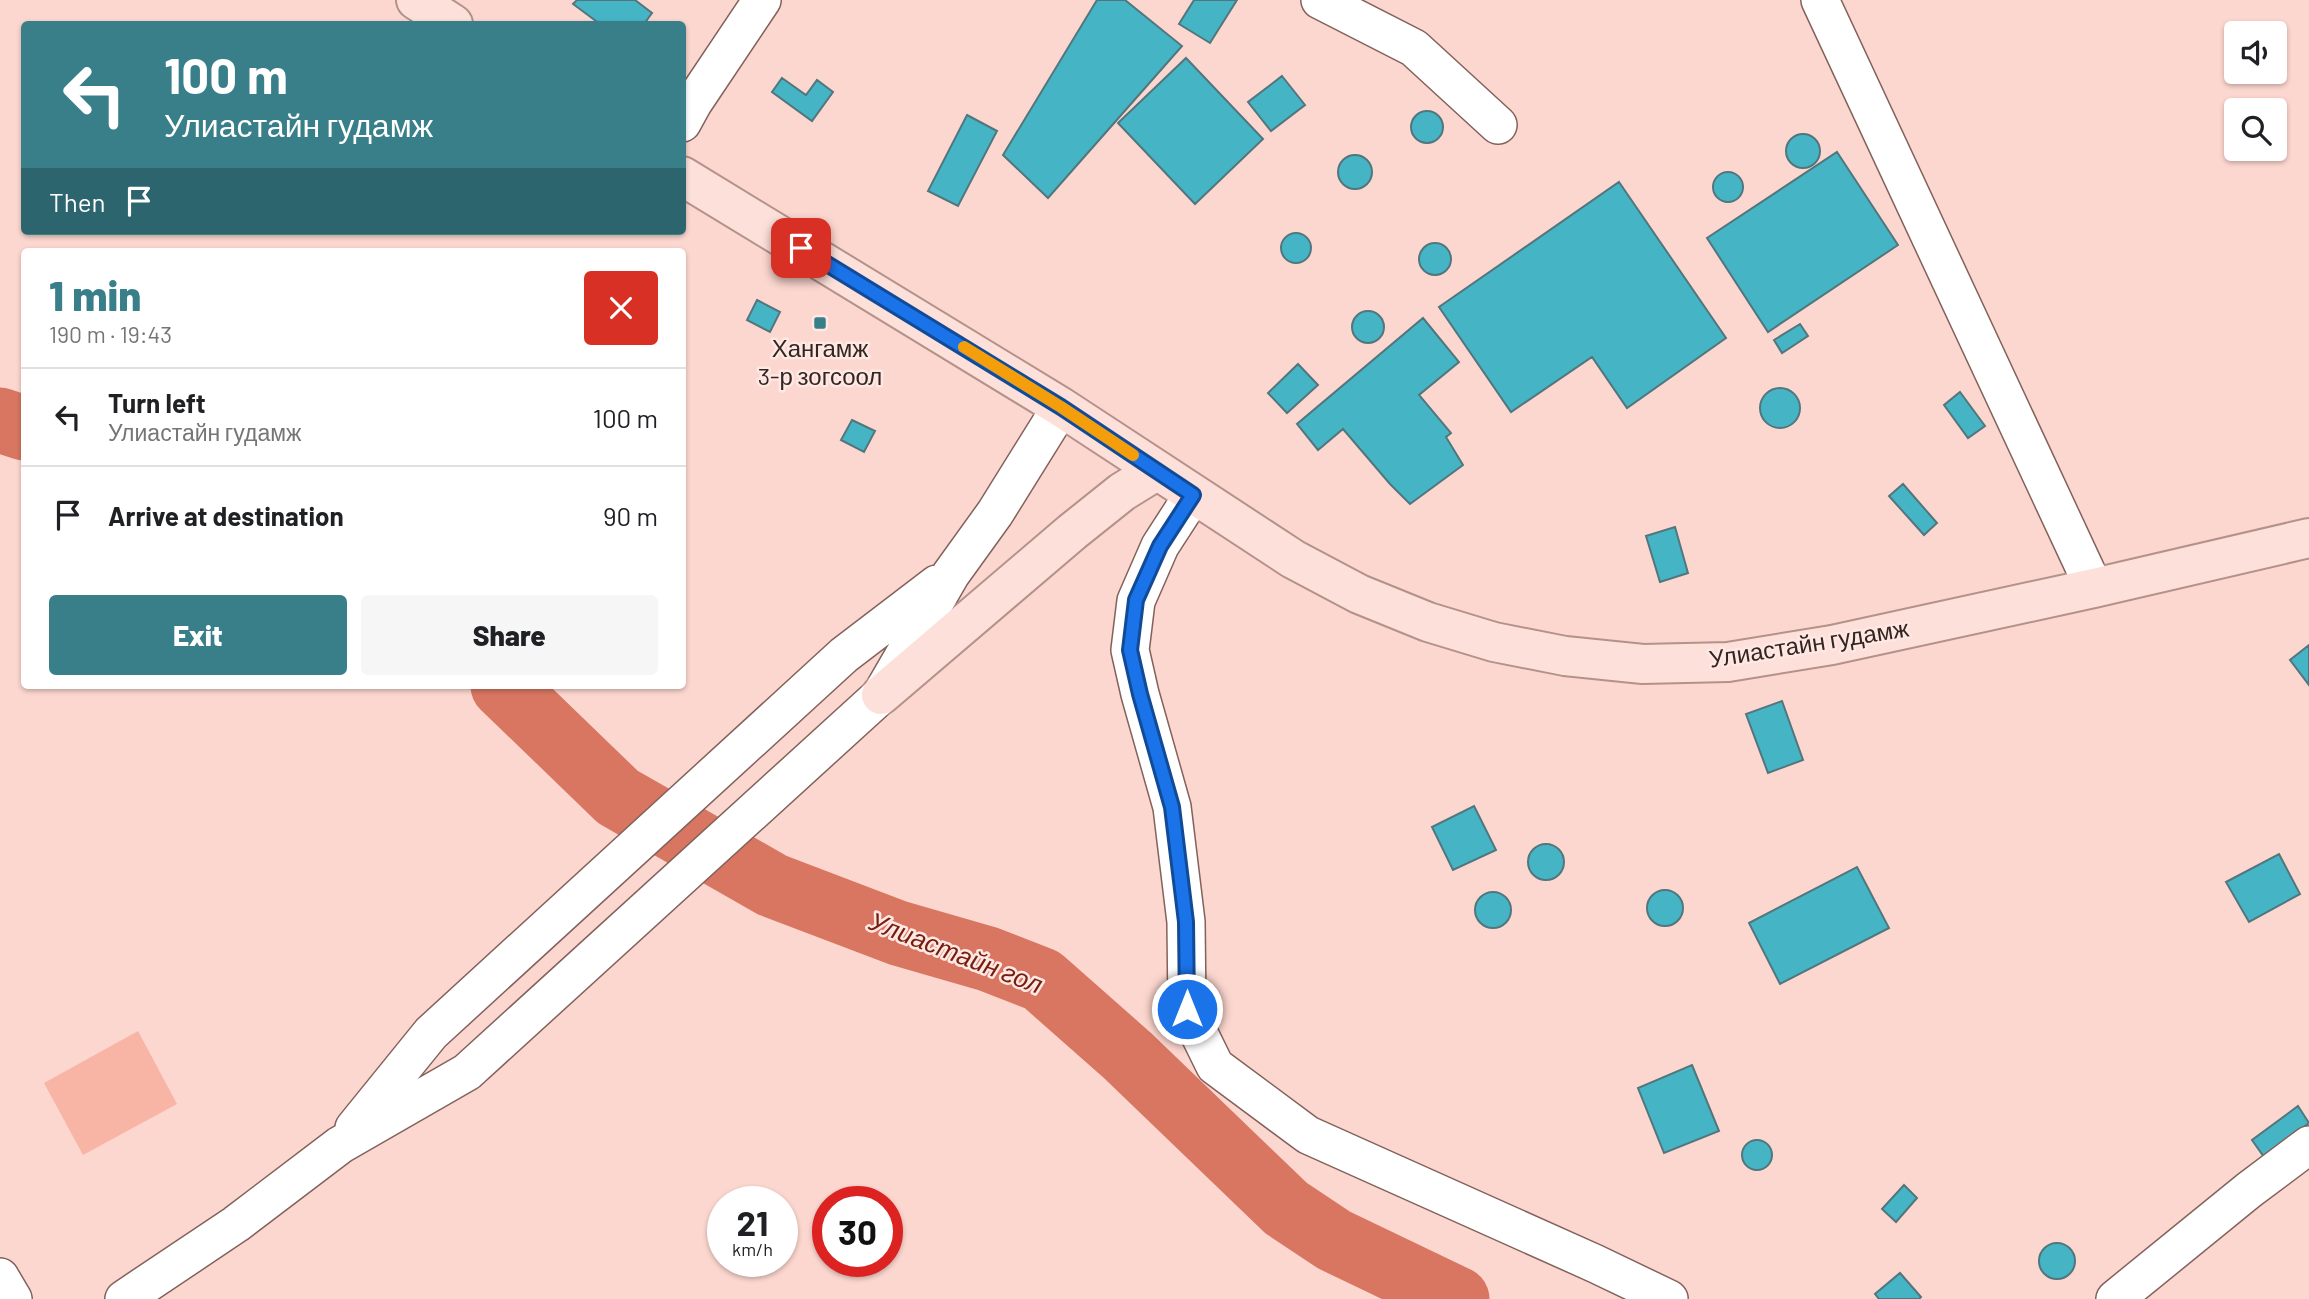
<!DOCTYPE html>
<meta charset="utf-8">
<style>
:root{--surface:#fff;--page:#f6f6f6;--text:#202124;--muted:#757577;--line:#e0e0e0;--accent:#387f8a}
body{margin:0;font-family:Barlow,sans-serif;background:var(--page);color:var(--text);height:100vh;display:flex;flex-direction:column;font-size:26px;white-space:nowrap}
*{box-sizing:border-box;margin:0}
p{font-size:23px;color:var(--muted)}
.icon{flex:none;width:38px;height:38px;fill:none;stroke:currentColor;stroke-width:2;stroke-linecap:round;stroke-linejoin:round}
.map{position:relative;flex:1;overflow:hidden}
.details{position:absolute;left:21px;top:248px;width:665px;height:441px;display:flex;flex-direction:column;background:var(--surface);border-radius:7px;box-shadow:0 2px 5px #0004}
.details>*{flex:none}
.banner{position:absolute;left:21px;top:21px;width:665px;height:214px;border-radius:7px;box-shadow:0 2px 5px #0004;background:#387f8a;color:#fff;overflow:hidden}
.buttons{position:absolute;left:2224px;top:21px;display:grid;gap:14px}
.buttons a{display:grid;place-items:center;width:63px;height:63px;border-radius:7px;background:var(--surface);box-shadow:0 2px 5px #0004;font-size:35px}
.speed{position:absolute;left:707px;top:1186px;display:flex;gap:14px;font-size:35px;font-weight:700;text-align:center}
.speed>*{display:grid;place-content:center;width:91px;height:91px;border-radius:50%;background:var(--surface);box-shadow:0 2px 5px #0004;line-height:1}
.speed small{font-size:18px;font-weight:400}
.speed .limit{border:10px solid #d22;background:#fff;color:#111}
.pin{position:absolute;display:grid;place-items:center;width:60px;height:60px;color:#fff;margin:-30px;border-radius:14px;box-shadow:0 4px 10px #0006}
.me{position:absolute;width:77px;margin:-38px;rotate:0deg;stroke-linejoin:round;filter:drop-shadow(0 0 5px #0008)}
.turn{display:flex;align-items:center;gap:24px;height:147px;padding:0 28px;font-size:32px}
.turn .icon{width:91px;height:91px;stroke-width:2.5}
.turn b{display:block;font-size:49px;line-height:60px}
.then{display:flex;align-items:center;height:66px;padding:0 28px;background:#0003;gap:14px;font-size:26px}
.round{display:grid;place-items:center;flex:none;width:74px;height:74px;border-radius:7px;background:var(--page)}
.summary{display:flex;align-items:center;justify-content:space-between;height:119px;padding:0 28px}
h1{font-size:42px;font-weight:800;line-height:52px;color:var(--accent)}
.action{display:flex;gap:14px;margin-top:auto;padding:14px 28px}
.action a{flex:1;height:80px;border-radius:7px;background:var(--accent);color:#fff;font-size:28px;font-weight:800;line-height:80px;text-align:center}
.action a+a{background:var(--page);color:var(--text)}
ul{padding:0;list-style:none}
li{display:flex;align-items:center;gap:21px;height:98px;padding:0 28px;border-top:2px solid var(--line)}
li div{flex:1}
li b{display:block;font-size:26px}
li em{font-style:normal}
.map>svg:first-child{display:block}
</style>
<div class="map">
<svg width="2309" height="1299" viewBox="0 0 2309 1299">
<rect width="100%" height="100%" fill="#fcd7cf"/>
<path fill="#f8b5a6" d="M 138,1031 L 177,1104 L 83,1155 L 44,1083 Z"/>
<g fill="none" stroke-linecap="round" stroke-linejoin="round">
<path stroke="#d97662" stroke-width="65" d="M 0,420 L 24,428
M 503,686 L 618,797 L 772,885 L 898,933 L 988,959 L 1042,980 L 1128,1056 L 1286,1208 L 1334,1240 L 1457,1299"/>
</g>
<path fill="#45b5c6" stroke="#52767d" stroke-width="2" d="M 577,0 L 635,0 L 652,13 L 644,24 L 600,24 L 573,4 Z
M 1097,0 L 1125,0 L 1182,46 L 1048,198 L 1003,155 Z
M 1194,0 L 1237,0 L 1210,43 L 1179,24 Z
M 1186,58 L 1263,139 L 1195,204 L 1118,123 Z
M 1282,76 L 1305,105 L 1271,131 L 1248,102 Z
M 782,78 L 806,95 L 817,80 L 833,92 L 812,121 L 772,92 Z
M1411 127a16 16 0 1 1 32 0a16 16 0 1 1-32 0Z
M 967,115 L 997,131 L 958,206 L 928,191 Z
M1786 151a17 17 0 1 1 34 0a17 17 0 1 1-34 0Z
M 1837,152 L 1898,245 L 1768,332 L 1707,238 Z
M1338 172a17 17 0 1 1 34 0a17 17 0 1 1-34 0Z
M1713 187a15 15 0 1 1 30 0a15 15 0 1 1-30 0Z
M 1619,182 L 1726,338 L 1627,408 L 1592,357 L 1511,412 L 1439,307 Z
M1281 248a15 15 0 1 1 30 0a15 15 0 1 1-30 0Z
M1419 259a16 16 0 1 1 32 0a16 16 0 1 1-32 0Z
M 757,300 L 780,312 L 770,332 L 747,320 Z
M1352 327a16 16 0 1 1 32 0a16 16 0 1 1-32 0Z
M 1423,318 L 1459,362 L 1419,395 L 1451,433 L 1446,437 L 1463,465 L 1410,504 L 1390,484 L 1343,429 L 1318,450 L 1297,424 Z
M 1800,324 L 1808,336 L 1782,353 L 1774,340 Z
M 1298,364 L 1318,385 L 1287,413 L 1268,393 Z
M1760 408a20 20 0 1 1 40 0a20 20 0 1 1-40 0Z
M 1960,392 L 1985,426 L 1968,438 L 1944,405 Z
M 852,420 L 875,431 L 864,452 L 841,440 Z
M 1903,484 L 1937,523 L 1924,535 L 1889,496 Z
M 1675,527 L 1688,573 L 1660,582 L 1646,536 Z
M 2309,645 L 2309,685 L 2290,660 Z
M 1782,701 L 1803,760 L 1768,773 L 1746,714 Z
M 1474,806 L 1496,850 L 1453,870 L 1432,827 Z
M1528 862a18 18 0 1 1 36 0a18 18 0 1 1-36 0Z
M 2279,854 L 2300,894 L 2249,922 L 2226,882 Z
M 1857,867 L 1889,928 L 1780,984 L 1749,923 Z
M1647 908a18 18 0 1 1 36 0a18 18 0 1 1-36 0Z
M1475 910a18 18 0 1 1 36 0a18 18 0 1 1-36 0Z
M 1692,1065 L 1719,1131 L 1664,1153 L 1638,1088 Z
M 2298,1106 L 2309,1123 L 2264,1157 L 2252,1140 Z
M1742 1155a15 15 0 1 1 30 0a15 15 0 1 1-30 0Z
M 1904,1185 L 1917,1198 L 1896,1222 L 1882,1209 Z
M2039 1261a18 18 0 1 1 36 0a18 18 0 1 1-36 0Z
M 1900,1273 L 1921,1297 L 1919,1299 L 1879,1299 L 1875,1294 Z"/>
<g fill="none" stroke-linecap="round" stroke-linejoin="round">
<defs>
<path id="minor" d="M 1320,0 L 1414,48 L 1498,125
M 1820,0 L 2094,588
M 682,123 L 693,103 L 762,0
M 1193,495 L 1160,546 L 1136,601 L 1130,650 L 1140,694 L 1172,807 L 1186,922 L 1187,1009 L 1215,1066 L 1308,1135 L 1596,1264 L 1669,1299
M 354,1128 L 431,1033 L 844,655 L 937,584
M 0,1277 L 13,1299
M 124,1299 L 236,1224 L 340,1145 L 467,1072 L 881,695 L 951,574 L 995,513 L 1061,407
M 2115,1299 L 2249,1190 L 2309,1145"/>
<path id="major" d="M 416,0 L 453,24
M 682,176 L 1061,407 L 1293,559 L 1359,594 L 1428,622 L 1494,642 L 1565,656 L 1643,664 L 1728,662 L 1832,645 L 2094,588 L 2309,538
M 881,695 L 1072,532 L 1122,492 L 1156,471"/>
</defs>
<use href="#minor" stroke="#82625b" stroke-width="40"/>
<use href="#major" stroke="#b49189" stroke-width="42"/>
<use href="#minor" stroke="#fff" stroke-width="37"/>
<use href="#major" stroke="#fce0d9" stroke-width="38"/>
</g>
<g fill="none" stroke-linecap="round" stroke-linejoin="round">
<defs>
<path id="route" d="M 801,248 L 1061,407 L 1193,495 L 1160,546 L 1136,600 L 1130,650 L 1140,694 L 1172,807 L 1186,922 L 1187,1009"/>
</defs>
<use href="#route" stroke="#114b97" stroke-width="18"/>
<use href="#route" stroke="#1a73e8" stroke-width="12"/>
<path stroke="#f59e0b" stroke-width="12" d="M 964,347 L 1061,407 L 1133,455"/>
</g>
<rect fill="#387f8a" stroke="#ffe8e3" stroke-width="2.5" x="813" y="316" width="14" height="14" rx="3.5"/>
<g text-anchor="middle" stroke-width="5" stroke-linejoin="round" paint-order="stroke">
<g font-size="24" fill="#322522" stroke="#ffe8e3">
<text x="820" y="357">Хангамж<tspan x="820" dy="28">3-р зогсоол</tspan></text>
</g>
<g font-size="24" fill="#322522" stroke="#ffe8e3">
<text transform="translate(1809 644) rotate(-9)" y="8">Улиастайн гудамж</text>
</g>
<g font-size="26" font-style="italic" fill="#771d0e" stroke="#ffe8e3">
<text transform="translate(956 953) rotate(21)" y="9">Улиастайн гол</text>
</g>
</g>
</svg>
<div class="buttons">
<a><svg class="icon" aria-label="sound" viewBox="0 0 24 24"><path d="M4 9h4l5-4v14l-5-4H4zM17 9q2 3 0 6"/></svg></a>
<a><svg class="icon" aria-label="search" viewBox="0 0 24 24"><circle cx="10" cy="10" r="6"/><path d="M15 15l6 6"/></svg></a>
</div>
<div class="speed"><div>21<small>km/h</small></div><div class="limit">30</div></div>
<div class="pin" style="left:801px;top:248px;background:#d93025"><svg class="icon" aria-label="arrive" viewBox="0 0 24 24"><path d="M6 21V4h12l-3 4 3 4H6"/></svg></div>
<svg class="me" style="left:1187px;top:1009px" viewBox="-20 -20 40 40"><circle r="17" fill="#1a73e8" stroke="#fff" stroke-width="3"/><path d="M0-11L8 9 0 5-8 9z" fill="#fff"/></svg>
<div class="banner">
<div class="turn"><svg class="icon" aria-label="left" viewBox="0 0 24 24"><path d="M17 20v-9H6M10 6l-5 5 5 5"/></svg><div><b>100 m</b>Улиастайн гудамж</div></div>
<div class="then">Then<svg class="icon" aria-label="arrive" viewBox="0 0 24 24"><path d="M6 21V4h12l-3 4 3 4H6"/></svg></div>
</div>
<section class="details">
<div class="summary"><div><h1>1 min</h1><p>190 m · 19:43</p></div><a class="round" style="background:#d93025;color:#fff"><svg class="icon" aria-label="close" viewBox="0 0 24 24"><path d="M6 6l12 12M18 6L6 18"/></svg></a></div>
<ul>
<li><svg class="icon" aria-label="left" viewBox="0 0 24 24"><path d="M17 20v-9H6M10 6l-5 5 5 5"/></svg><div><b>Turn left</b><p>Улиастайн гудамж</p></div><em>100 m</em></li>
<li><svg class="icon" aria-label="arrive" viewBox="0 0 24 24"><path d="M6 21V4h12l-3 4 3 4H6"/></svg><div><b>Arrive at destination</b></div><em>90 m</em></li>
</ul>
<div class="action"><a>Exit</a><a>Share</a></div>
</section>
</div>
